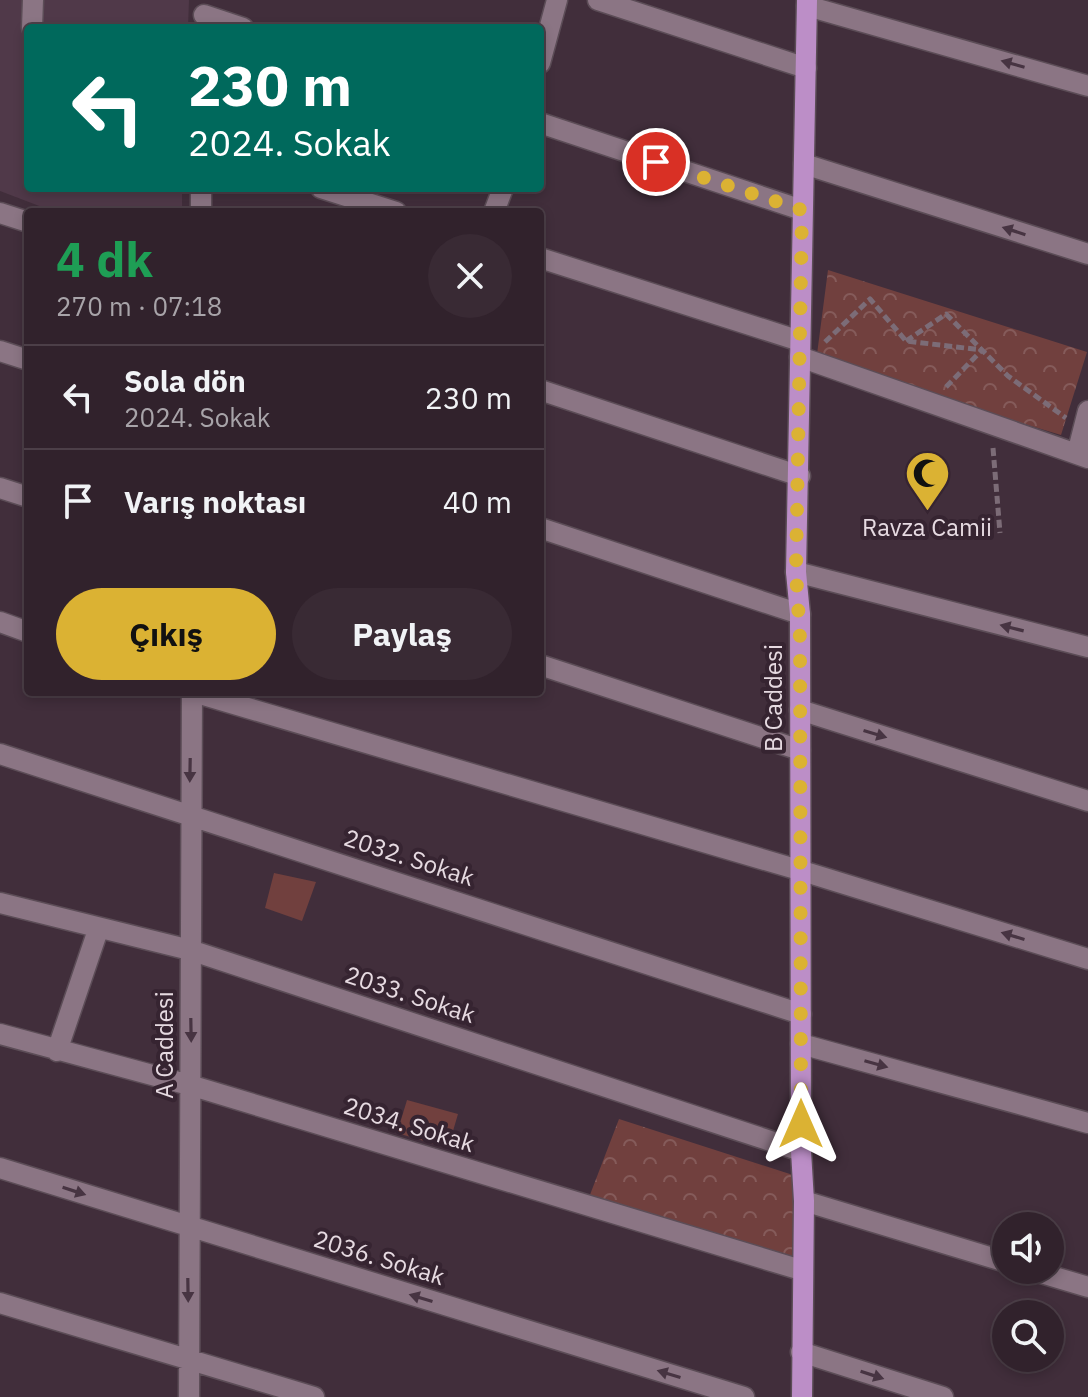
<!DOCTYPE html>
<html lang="tr">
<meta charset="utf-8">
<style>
:root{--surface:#31222c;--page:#392a34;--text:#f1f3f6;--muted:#a8a4a9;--line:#4c3f48;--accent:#dbb233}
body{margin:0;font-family:"IBM Plex Sans",sans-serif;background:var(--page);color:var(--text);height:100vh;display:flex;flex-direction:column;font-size:30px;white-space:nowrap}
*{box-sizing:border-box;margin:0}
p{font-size:26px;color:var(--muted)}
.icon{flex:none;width:44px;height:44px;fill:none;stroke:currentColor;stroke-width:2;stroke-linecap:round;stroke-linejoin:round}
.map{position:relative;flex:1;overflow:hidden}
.panel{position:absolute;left:24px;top:208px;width:520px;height:488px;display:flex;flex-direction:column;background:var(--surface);border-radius:8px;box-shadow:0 4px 12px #0003,0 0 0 2px var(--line)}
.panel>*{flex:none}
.hud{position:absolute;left:24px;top:24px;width:520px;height:168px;border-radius:8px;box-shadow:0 4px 12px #0003,0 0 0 2px var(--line);background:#00695c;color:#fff;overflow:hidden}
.tools{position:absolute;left:992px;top:1212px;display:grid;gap:16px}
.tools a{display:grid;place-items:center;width:72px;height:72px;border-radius:50%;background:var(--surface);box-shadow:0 4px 12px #0003,0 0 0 2px var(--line);font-size:40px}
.pin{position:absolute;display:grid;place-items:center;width:68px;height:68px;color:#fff;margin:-34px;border:4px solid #fff;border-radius:50%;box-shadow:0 2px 8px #0007}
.me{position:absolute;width:88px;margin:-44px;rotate:0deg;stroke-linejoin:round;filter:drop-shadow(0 0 6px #0008)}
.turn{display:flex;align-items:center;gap:28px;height:168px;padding:0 32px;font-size:36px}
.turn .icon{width:104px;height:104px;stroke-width:2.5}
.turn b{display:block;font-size:56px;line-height:68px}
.round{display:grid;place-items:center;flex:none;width:84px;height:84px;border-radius:42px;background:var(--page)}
.overview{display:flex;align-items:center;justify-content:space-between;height:136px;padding:0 32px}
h1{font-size:48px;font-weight:700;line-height:60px;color:#1e9e55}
.action{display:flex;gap:16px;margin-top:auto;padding:16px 32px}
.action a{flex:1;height:92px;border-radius:48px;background:var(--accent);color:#111;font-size:32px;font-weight:700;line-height:92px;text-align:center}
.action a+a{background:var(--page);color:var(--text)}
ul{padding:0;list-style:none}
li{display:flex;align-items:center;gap:24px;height:104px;padding:0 32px;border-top:2px solid var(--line)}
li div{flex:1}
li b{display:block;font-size:30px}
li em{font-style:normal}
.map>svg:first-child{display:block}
</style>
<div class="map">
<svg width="1088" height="1397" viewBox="0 0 1088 1397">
<defs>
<pattern id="forest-crowns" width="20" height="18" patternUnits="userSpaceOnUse" patternTransform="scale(2)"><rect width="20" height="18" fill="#71403e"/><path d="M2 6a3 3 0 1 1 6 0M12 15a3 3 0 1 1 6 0" fill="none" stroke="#855b5a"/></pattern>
</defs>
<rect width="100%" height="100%" fill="#412e3b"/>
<path fill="#503949" d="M 0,0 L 189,0 L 188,28 L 28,28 L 28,188 L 182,188 L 182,212 L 55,212 L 0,191 Z"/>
<path fill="#71403e" d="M 274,873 L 316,882 L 302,921 L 265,908 Z
M 407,1100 L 458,1114 L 448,1148 L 397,1133 Z"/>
<path fill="url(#forest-crowns)" d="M 828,270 L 1087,352 L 1061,435 L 816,362 Z
M 619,1119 L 793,1175 L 795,1261 L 588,1200 Z"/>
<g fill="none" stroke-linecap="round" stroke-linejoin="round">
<defs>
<path id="minor" d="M 598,0 L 806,68
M 807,6 L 1088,86
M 204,15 L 243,28
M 32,28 L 33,0
M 540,63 L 557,0
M 540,123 L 802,210
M 804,164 L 1088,254
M 321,188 L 396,212
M 201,212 L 201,188
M 494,212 L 503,188
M 0,213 L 28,222
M 540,258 L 800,341
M 0,351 L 28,360
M 800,357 L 1088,458
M 540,390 L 800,476
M 1077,454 L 1088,411
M 0,488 L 28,497
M 540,528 L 800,614
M 796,572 L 1088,647
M 0,622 L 28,632
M 540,665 L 800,750
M 193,692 L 799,870 L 1088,959
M 800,710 L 1088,801
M 0,754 L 801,1014
M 0,903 L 190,950 L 801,1151
M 0,1034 L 193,1086 L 801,1270
M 801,1044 L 1088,1123
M 57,1051 L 98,930
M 0,1168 L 744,1397
M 804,1201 L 1006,1262
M 1031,1270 L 1088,1287
M 0,1303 L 314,1397
M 801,1352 L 943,1397
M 189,1397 L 192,692"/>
<path id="major" d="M 802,1397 L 804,1201 L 801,1151 L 800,614 L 796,572 L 807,0"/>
</defs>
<use href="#minor" stroke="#5c4d57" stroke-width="23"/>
<use href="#major" stroke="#5c4d57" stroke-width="23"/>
<path stroke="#7c6c77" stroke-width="5" stroke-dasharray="8 4" stroke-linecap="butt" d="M 906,341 L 946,314 L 1008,376 L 1066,418
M 825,342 L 870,299 L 906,341 L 982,350
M 946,387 L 981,351
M 993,448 L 1000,533"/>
<use href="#minor" stroke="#8b7584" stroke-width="20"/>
<use href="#major" stroke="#bc8ec7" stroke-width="20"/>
</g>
<defs><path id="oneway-solid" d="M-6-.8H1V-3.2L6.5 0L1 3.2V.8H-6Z" transform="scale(2)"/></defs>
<g fill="#473442">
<use href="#oneway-solid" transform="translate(1013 64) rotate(-164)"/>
<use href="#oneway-solid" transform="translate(1014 231) rotate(-162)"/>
<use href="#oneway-solid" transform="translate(1012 628) rotate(-166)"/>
<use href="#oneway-solid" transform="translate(875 734) rotate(17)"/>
<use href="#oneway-solid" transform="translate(190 770) rotate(91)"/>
<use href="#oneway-solid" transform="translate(1013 936) rotate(-163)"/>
<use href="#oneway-solid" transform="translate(191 1030) rotate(89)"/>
<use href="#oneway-solid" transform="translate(876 1064) rotate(16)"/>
<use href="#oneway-solid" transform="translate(74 1191) rotate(18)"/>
<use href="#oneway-solid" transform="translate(188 1290) rotate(89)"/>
<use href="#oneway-solid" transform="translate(421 1298) rotate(-163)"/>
<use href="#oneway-solid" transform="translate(669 1374) rotate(-163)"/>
<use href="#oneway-solid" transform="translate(872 1375) rotate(18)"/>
</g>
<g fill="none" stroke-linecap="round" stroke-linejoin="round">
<path stroke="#dbb233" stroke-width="14" stroke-dasharray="0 25.2" d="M 656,162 L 802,210 L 796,572 L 800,638 L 801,1124"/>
</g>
<defs>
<symbol id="mosque-pin" viewBox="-11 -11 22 30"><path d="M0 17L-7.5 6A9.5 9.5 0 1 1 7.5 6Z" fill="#dbb233" stroke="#362431"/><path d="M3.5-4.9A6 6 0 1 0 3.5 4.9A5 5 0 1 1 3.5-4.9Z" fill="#111"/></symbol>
</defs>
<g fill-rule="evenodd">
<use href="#mosque-pin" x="902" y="448" width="51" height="69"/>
</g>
<g text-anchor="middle" stroke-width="8" stroke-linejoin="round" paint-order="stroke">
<g font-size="24" fill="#e6dae1" stroke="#362431">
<text x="927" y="536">Ravza Camii</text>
</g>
<g font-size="24" fill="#e6dae1" stroke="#362431">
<text transform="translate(774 698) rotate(-90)" y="8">B Caddesi</text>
<text transform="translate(409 858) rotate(18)" y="8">2032. Sokak</text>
<text transform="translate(410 995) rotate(18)" y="8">2033. Sokak</text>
<text transform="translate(165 1045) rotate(-90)" y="8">A Caddesi</text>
<text transform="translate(409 1125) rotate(17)" y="8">2034. Sokak</text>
<text transform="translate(379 1258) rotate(17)" y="8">2036. Sokak</text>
</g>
</g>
</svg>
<div class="tools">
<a><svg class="icon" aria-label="sound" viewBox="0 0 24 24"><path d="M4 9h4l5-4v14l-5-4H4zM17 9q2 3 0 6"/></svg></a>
<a><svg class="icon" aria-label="search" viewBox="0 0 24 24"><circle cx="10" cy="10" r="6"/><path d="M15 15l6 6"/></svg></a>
</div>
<div class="pin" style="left:656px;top:162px;background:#d93025"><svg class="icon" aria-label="arrive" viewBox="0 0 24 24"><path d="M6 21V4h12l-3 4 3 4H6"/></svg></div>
<svg class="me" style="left:801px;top:1124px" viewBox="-20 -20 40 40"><path d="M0-17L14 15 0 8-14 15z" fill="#dbb233" stroke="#fff" stroke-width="4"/></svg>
<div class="hud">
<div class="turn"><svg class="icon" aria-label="left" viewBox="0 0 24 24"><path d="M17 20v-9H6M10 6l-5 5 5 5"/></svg><div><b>230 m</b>2024. Sokak</div></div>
</div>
<section class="panel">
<div class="overview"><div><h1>4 dk</h1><p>270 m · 07:18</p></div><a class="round"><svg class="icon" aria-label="close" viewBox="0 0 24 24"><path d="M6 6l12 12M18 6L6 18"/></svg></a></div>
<ul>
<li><svg class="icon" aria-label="left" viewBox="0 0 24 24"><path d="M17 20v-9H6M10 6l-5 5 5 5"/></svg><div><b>Sola dön</b><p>2024. Sokak</p></div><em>230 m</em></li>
<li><svg class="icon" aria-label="arrive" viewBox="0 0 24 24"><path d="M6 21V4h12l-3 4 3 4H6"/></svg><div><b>Varış noktası</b></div><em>40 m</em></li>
</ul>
<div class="action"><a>Çıkış</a><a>Paylaş</a></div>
</section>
</div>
